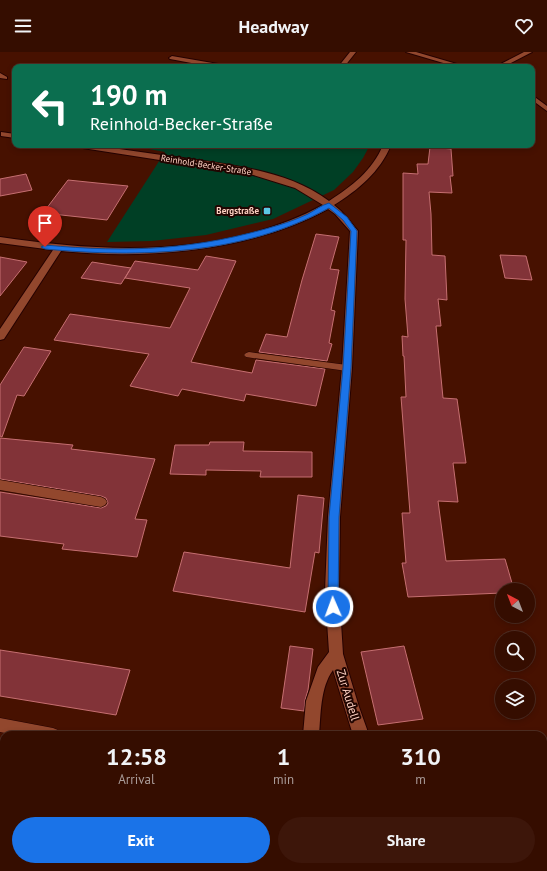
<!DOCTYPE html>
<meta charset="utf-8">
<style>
:root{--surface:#350d00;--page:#3d160a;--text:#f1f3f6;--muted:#aa9c99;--line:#4f2d22;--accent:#1a73e8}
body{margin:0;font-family:"PT Sans",sans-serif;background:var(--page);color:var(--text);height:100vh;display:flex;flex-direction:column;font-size:15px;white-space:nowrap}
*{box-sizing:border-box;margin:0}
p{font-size:13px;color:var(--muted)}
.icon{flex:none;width:22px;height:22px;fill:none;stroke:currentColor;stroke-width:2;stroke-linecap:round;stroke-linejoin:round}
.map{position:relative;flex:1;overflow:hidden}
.side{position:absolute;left:0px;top:679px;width:547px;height:140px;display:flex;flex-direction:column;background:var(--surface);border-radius:12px 12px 0 0;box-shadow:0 2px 6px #0003,0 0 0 1px var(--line)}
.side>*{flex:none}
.top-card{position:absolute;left:12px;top:12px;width:523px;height:84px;border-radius:8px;box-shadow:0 2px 6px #0003,0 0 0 1px var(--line);background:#0b6e4f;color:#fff;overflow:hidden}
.needle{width:26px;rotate:318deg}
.fabs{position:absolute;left:495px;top:531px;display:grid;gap:8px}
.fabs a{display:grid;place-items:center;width:40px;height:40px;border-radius:50%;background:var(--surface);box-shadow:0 2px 6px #0003,0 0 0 1px var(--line);font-size:20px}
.pin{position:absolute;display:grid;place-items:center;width:34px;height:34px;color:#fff;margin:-41px -17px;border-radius:50% 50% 50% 0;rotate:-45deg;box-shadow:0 0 4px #0007}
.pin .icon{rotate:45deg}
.me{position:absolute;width:44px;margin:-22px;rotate:358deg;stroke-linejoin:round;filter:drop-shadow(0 0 3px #0008)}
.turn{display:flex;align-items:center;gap:14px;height:84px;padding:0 12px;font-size:18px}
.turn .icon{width:52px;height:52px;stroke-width:2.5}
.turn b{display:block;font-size:28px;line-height:34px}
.eta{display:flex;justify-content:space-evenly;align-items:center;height:68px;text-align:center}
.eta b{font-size:24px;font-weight:600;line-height:28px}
.button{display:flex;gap:8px;margin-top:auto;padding:8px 12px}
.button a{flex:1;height:46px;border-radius:24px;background:var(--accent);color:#fff;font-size:16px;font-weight:600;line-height:46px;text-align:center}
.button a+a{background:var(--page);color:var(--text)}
header{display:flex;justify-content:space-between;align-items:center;height:52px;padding:0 12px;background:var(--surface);font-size:18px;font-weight:600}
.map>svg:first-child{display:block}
</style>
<header><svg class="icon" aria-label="menu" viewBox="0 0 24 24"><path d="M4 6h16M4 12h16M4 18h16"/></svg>Headway<svg class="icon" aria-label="heart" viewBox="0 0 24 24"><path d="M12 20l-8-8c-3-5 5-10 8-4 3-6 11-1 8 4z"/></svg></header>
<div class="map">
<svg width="547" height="819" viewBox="0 0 547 819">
<rect width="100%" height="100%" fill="#471100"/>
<path fill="#003f25" d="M 127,93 L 370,93 L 363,106 L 353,120 L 334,138 L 273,167 L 206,183 L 152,189 L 107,190 L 165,100 Z"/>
<path fill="#823338" stroke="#c66f71" d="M 430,95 L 451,97 L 453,124 L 450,124 L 452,141 L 429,140 L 431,162 L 432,203 L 445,204 L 447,248 L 438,247 L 441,274 L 436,274 L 443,346 L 457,347 L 466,411 L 453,411 L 458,450 L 438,449 L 446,509 L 505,507 L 514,538 L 502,538 L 502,541 L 408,545 L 402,511 L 406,511 L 402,461 L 410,461 L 401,345 L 406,345 L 404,304 L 403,304 L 402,284 L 408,285 L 405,247 L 406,188 L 403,188 L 403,121 L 418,122 L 417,112 L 428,112 Z
M 26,122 L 32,138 L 0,144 L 0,127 Z
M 68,128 L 97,131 L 128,134 L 107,168 L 43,161 Z
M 316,182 L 339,185 L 330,217 L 339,218 L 331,258 L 335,259 L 329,291 L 332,292 L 327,309 L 259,300 L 266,282 L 287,285 L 302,228 Z
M 500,203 L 526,204 L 532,228 L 505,226 Z
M 206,204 L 236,209 L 191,310 L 252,321 L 256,308 L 325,317 L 316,354 L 246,342 L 244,349 L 182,337 L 178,344 L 130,334 L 149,302 L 54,288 L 70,262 L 170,276 L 190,236 L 125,226 L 135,209 L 198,218 Z
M 0,205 L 27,210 L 0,244 Z
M 92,210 L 111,213 L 131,216 L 121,232 L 81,226 Z
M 24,295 L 51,299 L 24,344 L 17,343 L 2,385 L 0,384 L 0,333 Z
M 0,386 L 73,393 L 71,397 L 155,407 L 135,467 L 147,468 L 137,505 L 62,497 L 64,492 L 0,484 L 0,440 L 101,456 L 106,454 L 108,451 L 106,446 L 101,444 L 0,427 Z
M 210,390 L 244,390 L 243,399 L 312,400 L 312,425 L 260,425 L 261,419 L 206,418 L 206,423 L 170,422 L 175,393 L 209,393 Z
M 298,443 L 324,446 L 319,501 L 315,500 L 305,560 L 173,539 L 184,500 L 290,516 Z
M 290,594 L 313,597 L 308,638 L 305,648 L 304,659 L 281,656 Z
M 404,594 L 423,667 L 378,673 L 361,600 Z
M 0,598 L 130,618 L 116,663 L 0,644 Z"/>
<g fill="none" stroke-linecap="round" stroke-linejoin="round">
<defs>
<path id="lane" d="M 249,300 L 347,313 L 352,316 L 347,319 L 246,305 L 244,303 L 246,301 Z
M 0,428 L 101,445 L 105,447 L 107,450 L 105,453 L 101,455 L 0,438 Z
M 0,666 L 53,676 L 58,678 L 60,683 L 15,683 L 0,680 Z"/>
<path id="street" d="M 350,0 L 356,0 L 344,15 L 338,15 Z
M 406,0 L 416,0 L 467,15 L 457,15 Z
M 524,0 L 532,0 L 503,15 L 495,15 Z
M 172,4 L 224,13 L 227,15 L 213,15 L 170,7 L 169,6 Z
M 0,21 L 7,25 L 7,27 L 0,26 Z
M 532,43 L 547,54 L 547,59 L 532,48 Z
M 1,80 L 15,82 L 15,86 L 1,84 Z
M 72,93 L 91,93 C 122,97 152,102 183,106 C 231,113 288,118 329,149 C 351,135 373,118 383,93 L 391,93 C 380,120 358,138 334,153 L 341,159 L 358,179 L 352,316 L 340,465 L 339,539 L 343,602 L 359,655 L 369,683 L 353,683 L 333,618 C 320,636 321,662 319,683 L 303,683 L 306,649 L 318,615 L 329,600 L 325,539 L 328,465 L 342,316 L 350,179 L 335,162 L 328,157 C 251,199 147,208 61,199 L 4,287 L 0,288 L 0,277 L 53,198 L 0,191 L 0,185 C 106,201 225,206 323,153 L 295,136 L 250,122 L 76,95 Z
M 306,815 L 324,815 L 324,819 L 306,819 Z
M 424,815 L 443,815 L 445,819 L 426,819 Z"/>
</defs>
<use href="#lane" stroke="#250200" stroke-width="1"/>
<use href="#street" stroke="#250200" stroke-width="2"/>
<use href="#lane" fill="#92472d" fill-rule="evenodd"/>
<use href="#street" fill="#92472d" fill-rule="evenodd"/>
</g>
<path fill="#1a73e8" stroke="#114b97" d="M 329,151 L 347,165 L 357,179 L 351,316 L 339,465 L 338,555 L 337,558 L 333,560 L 329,558 L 328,555 L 329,465 L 343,316 L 351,179 L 343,168 L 329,156 C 243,203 140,206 45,197 L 41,195 L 45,193 C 129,201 197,198 279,173 C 289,170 299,166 308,162 C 315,158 322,153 329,151 Z"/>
<rect fill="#5bc8e6" stroke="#210500" stroke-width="1.5" x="263" y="155" width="8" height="8" rx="2"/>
<g text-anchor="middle" stroke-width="4" stroke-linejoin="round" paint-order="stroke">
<g font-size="9" fill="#ffd2c3" stroke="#210500">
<text transform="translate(206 113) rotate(9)" y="3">Reinhold-Becker-Straße</text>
</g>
<g font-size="9" font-weight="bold" fill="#ffd2c3" stroke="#210500" text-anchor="end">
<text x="259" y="162">Bergstraße</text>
</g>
<g font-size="12" fill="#ffd2c3" stroke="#210500">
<text transform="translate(348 643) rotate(73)" y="4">Zur Audell</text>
</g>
</g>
</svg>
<div class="fabs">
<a><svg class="needle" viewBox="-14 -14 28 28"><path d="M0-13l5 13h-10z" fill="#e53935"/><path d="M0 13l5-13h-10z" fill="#aa9c99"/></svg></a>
<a><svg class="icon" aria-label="search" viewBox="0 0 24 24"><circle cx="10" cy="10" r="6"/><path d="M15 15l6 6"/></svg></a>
<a><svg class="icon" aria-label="layers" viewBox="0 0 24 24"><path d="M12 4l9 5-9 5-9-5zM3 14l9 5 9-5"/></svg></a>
</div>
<div class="pin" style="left:45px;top:195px;background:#d93025"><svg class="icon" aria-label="arrive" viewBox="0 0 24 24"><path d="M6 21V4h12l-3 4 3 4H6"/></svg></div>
<svg class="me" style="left:333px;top:555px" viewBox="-20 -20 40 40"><circle r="17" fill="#1a73e8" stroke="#fff" stroke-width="3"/><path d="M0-11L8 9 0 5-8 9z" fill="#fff"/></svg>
<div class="top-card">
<div class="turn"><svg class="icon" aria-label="left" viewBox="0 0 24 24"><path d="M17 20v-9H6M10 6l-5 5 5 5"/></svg><div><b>190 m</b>Reinhold-Becker-Straße</div></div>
</div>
<section class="side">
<div class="eta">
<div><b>12:58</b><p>Arrival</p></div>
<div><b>1</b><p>min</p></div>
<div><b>310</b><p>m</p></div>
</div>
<div class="button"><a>Exit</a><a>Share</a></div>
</section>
</div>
